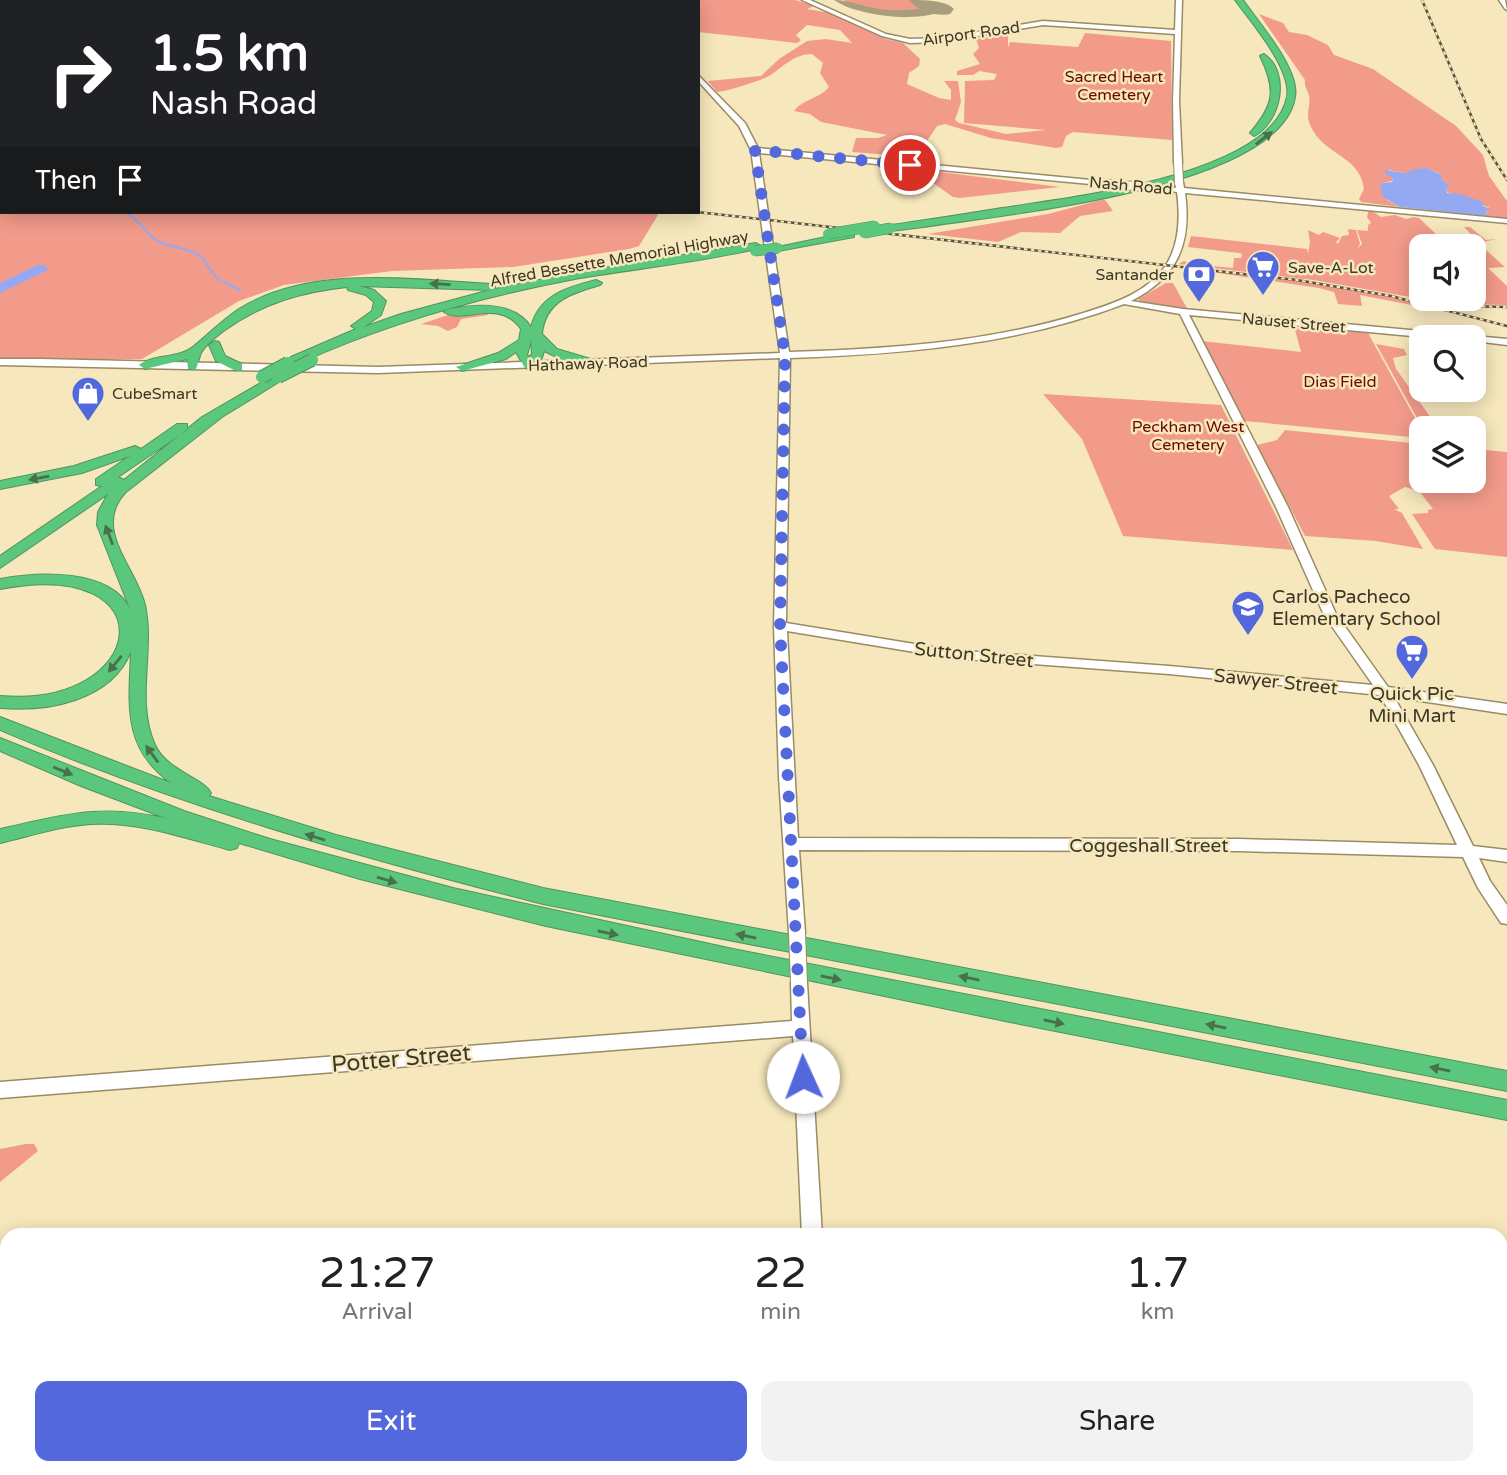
<!DOCTYPE html>
<style>
:root{--surface:#fff;--page:#f2f2f2;--text:#222;--muted:#767676;--accent:#5468de}
body{margin:0;font-family:"Varela Round",sans-serif;background:var(--page);color:var(--text);height:100vh;display:flex;flex-direction:column;font-size:26px;white-space:nowrap}
*{box-sizing:border-box;margin:0}
p{font-size:23px;color:var(--muted)}
.icon{flex:none;width:38px;height:38px;fill:none;stroke:currentColor;stroke-width:2;stroke-linecap:round;stroke-linejoin:round}
.map{position:relative;flex:1;overflow:hidden}
.sheet{position:absolute;left:0px;top:1228px;width:1508px;height:247px;display:flex;flex-direction:column;background:var(--surface);border-radius:21px 21px 0 0;box-shadow:0 4px 18px #0003}
.sheet>*{flex:none}
.top-card{position:absolute;left:0px;top:0px;width:700px;height:214px;box-shadow:0 4px 18px #0003;background:#202124;color:#fff;overflow:hidden}
.tools{position:absolute;left:1409px;top:234px;display:grid;gap:14px}
.tools a{display:grid;place-items:center;width:77px;height:77px;border-radius:14px;background:var(--surface);box-shadow:0 4px 18px #0003;font-size:35px}
.pin{position:absolute;display:grid;place-items:center;width:60px;height:60px;color:#fff;margin:-30px;border:4px solid #fff;border-radius:50%;box-shadow:0 2px 7px #0007}
.me{position:absolute;width:77px;margin:-38px;rotate:358deg;stroke-linejoin:round;filter:drop-shadow(0 0 5px #0008)}
.turn{display:flex;align-items:center;gap:24px;height:147px;padding:0 35px;font-size:32px}
.turn .icon{width:91px;height:91px;stroke-width:2.5}
.turn b{display:block;font-size:49px;line-height:60px}
.then{display:flex;align-items:center;height:66px;padding:0 35px;background:#0003;gap:14px;font-size:26px}
.eta{display:flex;justify-content:space-evenly;align-items:center;height:119px;text-align:center}
.eta b{font-size:42px;font-weight:600;line-height:49px}
.primary-button{display:flex;gap:14px;margin-top:auto;padding:14px 35px}
.primary-button a{flex:1;height:80px;border-radius:14px;background:var(--accent);color:#fff;font-size:28px;font-weight:600;line-height:80px;text-align:center}
.primary-button a+a{background:var(--page);color:var(--text)}
.map>svg:first-child{display:block}
</style>
<div class="map">
<svg width="1507" height="1475" viewBox="0 0 1507 1475">
<rect width="100%" height="100%" fill="#f6e7bc"/>
<path fill="#f29b8a" fill-rule="evenodd" d="M 308,0 L 622,0 L 623,2 L 314,2 Z
M 654,0 L 795,0 L 812,5 L 814,6 L 807,9 L 831,13 L 886,39 L 903,43 L 920,59 L 919,66 L 909,73 L 907,84 L 939,98 L 951,100 L 951,90 L 944,81 L 958,81 L 961,102 L 955,120 L 959,123 L 1006,134 L 1046,130 L 964,123 L 965,81 L 994,80 L 997,74 L 979,71 L 973,75 L 957,75 L 957,71 L 980,64 L 973,54 L 979,48 L 976,39 L 1008,34 L 1008,48 L 1010,42 L 1078,47 L 1085,33 L 1171,41 L 1172,140 L 1073,132 L 1066,136 L 1062,147 L 1056,148 L 991,138 L 945,124 L 937,126 L 927,141 L 930,145 L 928,155 L 923,153 L 919,142 L 914,139 L 908,141 L 911,152 L 903,156 L 852,152 L 856,138 L 878,138 L 887,135 L 821,122 L 810,114 L 794,111 C 803,99 819,99 829,87 L 820,73 L 823,63 L 812,54 C 794,54 783,67 769,76 C 760,81 726,92 717,92 L 708,81 L 761,76 L 779,59 L 807,41 L 826,39 L 852,43 L 840,30 L 807,25 L 796,35 L 801,40 L 797,43 L 698,32 L 698,2 Z
M 843,0 L 914,0 L 930,8 C 901,17 870,12 843,0 Z
M 1259,14 L 1283,23 L 1289,32 L 1307,35 L 1328,45 L 1334,55 L 1373,69 L 1456,126 L 1483,155 L 1489,176 L 1507,201 L 1507,218 L 1487,216 L 1486,210 L 1490,208 L 1447,192 L 1446,190 L 1450,186 L 1441,179 L 1439,173 L 1426,168 L 1405,173 L 1388,170 L 1393,177 L 1392,181 L 1381,183 L 1387,200 L 1400,207 L 1361,202 L 1359,199 L 1364,189 C 1363,186 1363,182 1361,178 C 1352,154 1319,152 1309,122 C 1306,113 1311,104 1309,96 C 1308,89 1304,88 1305,80 Z
M 0,137 L 2,212 L 654,212 L 658,215 L 639,246 L 629,249 L 513,267 L 392,271 L 284,285 L 239,301 L 142,359 L 0,359 Z
M 930,172 L 940,172 L 1060,187 L 960,198 L 953,197 L 929,180 Z
M 1101,200 L 1105,200 L 1113,211 L 1080,216 L 1060,233 L 1021,232 L 998,242 L 928,234 L 1048,214 Z
M 1369,209 L 1381,217 L 1395,215 L 1406,219 L 1414,217 L 1419,218 L 1438,236 L 1454,240 L 1475,238 L 1464,227 L 1470,227 L 1486,240 L 1497,239 L 1478,243 L 1505,267 L 1488,268 L 1507,286 L 1507,305 L 1450,304 L 1313,280 L 1179,264 L 1184,261 L 1190,264 L 1233,268 L 1234,258 L 1241,258 L 1242,254 L 1239,253 L 1188,247 L 1191,236 L 1307,249 L 1308,254 L 1310,242 L 1308,230 L 1319,235 L 1323,232 L 1340,238 L 1336,242 L 1338,244 L 1342,236 L 1349,235 L 1348,229 L 1356,230 L 1360,244 L 1357,249 L 1362,244 L 1357,230 L 1368,231 L 1368,225 L 1371,223 L 1367,217 ZM 1421,247 L 1474,247 L 1474,299 L 1421,299 Z
M 1178,267 L 1324,284 L 1420,303 L 1422,307 L 1360,295 L 1362,306 L 1338,304 L 1334,292 L 1319,288 Z
M 1166,283 L 1173,283 L 1188,310 L 1140,301 L 1138,299 Z
M 454,313 L 486,313 L 488,315 L 461,319 L 457,327 L 448,331 L 438,326 L 421,324 Z
M 1294,326 L 1368,333 L 1421,429 L 1421,438 L 1245,421 L 1201,341 L 1301,352 Z
M 1376,344 L 1404,349 L 1407,355 L 1393,358 L 1396,369 L 1439,429 L 1423,429 Z
M 1043,394 L 1221,405 L 1293,550 L 1123,536 L 1082,439 Z
M 1285,430 L 1421,444 L 1421,481 L 1474,481 L 1474,449 L 1507,452 L 1507,557 L 1435,549 L 1412,514 L 1428,513 L 1428,510 L 1433,509 L 1419,491 L 1405,487 L 1389,496 L 1399,509 L 1394,509 L 1402,513 L 1423,549 L 1376,541 L 1305,536 L 1257,445 L 1277,440 Z
M 26,1144 L 34,1144 L 38,1151 L 0,1182 L 0,1149 Z"/>
<path fill="#95a9f3" d="M 1427,168 L 1442,175 L 1441,179 L 1450,186 L 1446,190 L 1447,193 L 1460,194 L 1483,202 L 1483,206 L 1491,209 L 1486,210 L 1487,216 L 1400,207 L 1383,197 L 1380,183 L 1392,182 L 1393,178 L 1385,174 L 1385,170 L 1405,173 L 1415,169 Z
M 38,265 L 45,265 L 48,270 L 0,293 L 0,283 Z"/>
<g fill="none" stroke-linecap="round" stroke-linejoin="round">
<path stroke="#95a9f3" stroke-width="2" d="M 125,212 C 142,221 145,234 158,241 C 171,248 188,247 200,256 C 209,264 211,275 221,281
M 224,282 L 240,290"/>
<path fill="#a89d7d" fill-rule="evenodd" d="M 834,0 C 850,0 863,7 879,9 C 899,12 920,9 941,6 L 946,9 C 922,24 856,16 834,0 Z"/>
<path fill="#a89d7d" fill-rule="evenodd" d="M 909,0 C 924,0 945,0 954,9 L 950,14 C 937,17 918,11 909,0 Z"/>
<defs>
<path id="secondary" d="M 626,0 L 632,0 L 634,2 L 628,2 Z
M 802,0 L 810,0 L 886,34 L 910,39 L 941,38 L 1043,21 L 1175,30 L 1176,0 L 1182,0 L 1179,101 L 1182,163 L 1178,165 L 1174,163 L 1173,101 L 1175,34 L 1043,25 L 941,42 L 910,43 L 882,36 Z
M 1499,0 L 1505,0 L 1507,10 L 1505,9 Z
M 698,75 L 745,123 L 758,148 L 1101,181 L 1105,183 L 1101,185 L 759,153 L 789,352 C 888,349 985,343 1080,314 C 1106,306 1136,297 1156,277 C 1179,256 1181,221 1177,192 L 1151,188 L 1155,186 L 1176,188 L 1175,182 L 1179,180 L 1183,182 L 1184,188 L 1507,219 L 1507,223 L 1185,193 C 1192,244 1177,278 1131,301 L 1183,309 L 1507,339 L 1507,345 L 1474,341 L 1474,338 L 1433,338 L 1189,315 L 1288,507 L 1336,614 L 1388,687 L 1507,704 L 1507,714 L 1394,697 L 1433,765 L 1473,846 L 1507,850 L 1507,862 L 1479,858 L 1490,881 L 1507,905 L 1507,924 L 1501,923 L 1478,888 L 1463,857 L 1239,851 L 799,850 L 805,933 L 803,938 L 797,940 L 791,938 L 789,933 L 779,777 L 774,626 L 780,358 L 378,373 L 0,365 L 0,359 L 41,359 L 378,367 L 780,353 L 751,150 L 739,126 L 698,81 ZM 1124,304 L 1180,314 L 1276,507 L 1324,615 L 1373,685 L 1169,666 L 951,650 L 786,623 L 790,358 C 904,354 1016,345 1124,304 ZM 787,631 L 951,658 L 1169,674 L 1380,695 L 1419,765 L 1457,845 L 1239,839 L 798,838 Z
M 799,976 L 805,978 L 807,983 L 822,1236 L 802,1236 L 793,1036 L 0,1098 L 0,1082 L 792,1021 L 791,983 L 793,978 Z
M 0,1422 L 7,1424 L 7,1446 L 0,1444 Z
M 116,1468 L 160,1468 L 163,1475 L 119,1475 Z
M 817,1468 L 839,1468 L 839,1475 L 817,1475 Z"/>
<path id="highway" d="M 1235,0 L 1243,0 C 1258,22 1300,69 1295,97 C 1280,189 1000,215 923,227 L 891,231 L 886,228 L 891,225 C 928,220 965,214 1002,208 C 1067,198 1271,176 1287,97 C 1292,69 1251,22 1235,0 Z
M 1264,54 C 1291,72 1281,122 1254,136 L 1250,133 C 1274,105 1277,90 1260,56 Z
M 850,232 L 854,233 L 854,237 L 778,251 L 773,248 Z
M 756,243 L 761,246 L 760,248 C 701,262 640,268 580,278 C 483,296 390,322 299,363 L 291,363 L 291,357 L 356,329 L 351,326 L 372,311 L 374,302 L 366,295 L 348,290 L 347,287 C 301,292 263,303 225,330 C 217,336 206,344 201,353 C 199,358 198,364 196,369 L 188,369 L 187,359 L 145,369 L 139,365 C 153,354 179,359 194,346 C 209,334 222,320 239,309 C 312,264 410,280 491,284 L 495,285 L 495,289 L 579,272 ZM 359,286 L 490,290 L 401,314 L 364,327 L 381,315 L 386,301 L 374,290 Z
M 596,280 L 602,283 L 600,285 C 572,293 545,301 542,334 L 557,349 L 594,360 L 594,366 L 563,360 L 544,351 L 542,358 L 529,369 L 525,368 L 516,352 L 506,359 L 462,371 L 456,367 L 498,353 L 519,340 L 521,329 C 499,297 462,325 444,312 L 446,310 C 474,304 513,300 531,327 C 539,295 568,287 596,280 ZM 531,341 L 532,354 L 529,357 L 527,355 Z
M 215,341 L 219,342 L 225,356 L 242,364 L 242,370 L 234,370 L 216,361 L 209,345 Z
M 278,373 L 282,374 L 282,380 L 222,417 L 126,492 C 91,528 136,567 145,605 C 155,650 135,701 155,745 C 167,771 202,777 211,793 L 209,796 L 336,835 L 543,888 L 1507,1071 L 1507,1091 L 543,904 C 358,857 176,805 0,730 L 0,717 L 171,783 C 122,748 129,705 131,651 C 112,701 47,712 0,708 L 0,696 C 148,709 171,556 0,589 L 0,579 C 37,572 110,568 130,609 L 97,525 L 98,512 L 108,494 L 0,568 L 0,556 L 102,486 L 96,485 L 96,479 L 130,456 L 82,473 L 0,489 L 0,481 L 74,466 L 135,446 L 141,449 L 177,424 L 187,424 L 187,430 L 118,477 L 124,480 L 202,417 Z
M 0,738 L 184,811 L 270,839 L 453,888 L 733,949 L 1507,1100 L 1507,1120 L 1010,1022 L 546,926 L 360,879 L 239,843 L 237,848 L 230,850 C 185,838 138,821 91,824 C 60,826 30,836 0,843 L 0,829 C 64,815 102,803 168,819 L 81,786 L 0,751 Z"/>
</defs>
<use href="#secondary" stroke="#998b63" stroke-width="3"/>
<use href="#highway" stroke="#50955f" stroke-width="2"/>
<use href="#secondary" fill="#fff" fill-rule="evenodd"/>
<use href="#highway" fill="#5ac77d" fill-rule="evenodd"/>
<defs>
<path id="rail" d="M 1422,0 L 1481,139 L 1507,180
M 697,212 L 1297,280 L 1391,296 L 1507,326
M 1461,306 L 1507,307"/>
</defs>
<use href="#rail" stroke="#59533e" stroke-width="2.5"/>
<use href="#rail" stroke="#f6e7bc" stroke-width="2" stroke-dasharray="3.5" stroke-linecap="butt"/>
<defs>
<path id="secondary-bridge-far1" d="M 1178,163 L 1179,182
M 1101,183 L 1155,188"/>
<path id="secondary-bridge" d="M 797,933 L 799,983"/>
<path id="highway-bridge-far1" d="M 864,233 L 891,228
M 828,234 L 875,226
M 755,251 L 778,248"/>
<path id="highway-bridge" d="M 262,377 L 288,363
M 278,377 L 312,360"/>
</defs>
<use href="#secondary-bridge-far1" stroke="#998b63" stroke-width="10" stroke-linecap="butt"/>
<use href="#secondary-bridge" stroke="#998b63" stroke-width="18" stroke-linecap="butt"/>
<use href="#highway-bridge-far1" stroke="#50955f" stroke-width="11" stroke-linecap="butt"/>
<use href="#highway-bridge" stroke="#50955f" stroke-width="14" stroke-linecap="butt"/>
<use href="#secondary-bridge-far1" stroke="#fff" stroke-width="8"/>
<use href="#secondary-bridge" stroke="#fff" stroke-width="16"/>
<use href="#highway-bridge-far1" stroke="#5ac77d" stroke-width="10"/>
<use href="#highway-bridge" stroke="#5ac77d" stroke-width="12"/>
</g>
<defs><path id="oneway-solid" d="M-6-.8H1V-3.2L6.5 0L1 3.2V.8H-6Z" transform="scale(1.75)"/></defs>
<g fill="#487149">
<use href="#oneway-solid" transform="translate(1264 138) rotate(-38)"/>
<use href="#oneway-solid" transform="translate(440 284) rotate(-177)"/>
<use href="#oneway-solid" transform="translate(39 478) rotate(170)"/>
<use href="#oneway-solid" transform="translate(109 535) rotate(-111)"/>
<use href="#oneway-solid" transform="translate(115 664) rotate(129)"/>
<use href="#oneway-solid" transform="translate(152 754) rotate(-126)"/>
<use href="#oneway-solid" transform="translate(63 771) rotate(22)"/>
<use href="#oneway-solid" transform="translate(315 837) rotate(-163)"/>
<use href="#oneway-solid" transform="translate(387 880) rotate(16)"/>
<use href="#oneway-solid" transform="translate(608 933) rotate(12)"/>
<use href="#oneway-solid" transform="translate(746 936) rotate(-169)"/>
<use href="#oneway-solid" transform="translate(831 978) rotate(12)"/>
<use href="#oneway-solid" transform="translate(969 978) rotate(-169)"/>
<use href="#oneway-solid" transform="translate(1054 1022) rotate(11)"/>
<use href="#oneway-solid" transform="translate(1216 1026) rotate(-169)"/>
<use href="#oneway-solid" transform="translate(1440 1069) rotate(-169)"/>
</g>
<g fill="none" stroke-linecap="round" stroke-linejoin="round">
<path stroke="#5468de" stroke-width="12" stroke-dasharray="0 21.6" d="M 803,1077 L 780,626 L 785,356 L 755,150 L 910,165"/>
</g>
<defs>
<symbol id="supermarket-pin" viewBox="-11 -11 22 30"><path d="M0 17L-7.5 6A9.5 9.5 0 1 1 7.5 6Z" fill="#5468de" stroke="#f6e7bc"/><path d="M-6-5.5h2.5l.6 2H6L4.5 2H-2.5L-4.4-4H-6ZM-1.5 3.2a1.3 1.3 0 1 0 .1 0ZM3 3.2a1.3 1.3 0 1 0 .1 0Z" fill="#fff"/></symbol>
<symbol id="bank-pin" viewBox="-11 -11 22 30"><path d="M0 17L-7.5 6A9.5 9.5 0 1 1 7.5 6Z" fill="#5468de" stroke="#f6e7bc"/><path d="M-6-4H6V4H-6ZM0-2.3a2.3 2.3 0 1 0 0 4.6a2.3 2.3 0 1 0 0-4.6Z" fill="#fff"/></symbol>
<symbol id="shop-pin" viewBox="-11 -11 22 30"><path d="M0 17L-7.5 6A9.5 9.5 0 1 1 7.5 6Z" fill="#5468de" stroke="#f6e7bc"/><path d="M-5-2.5h2.3a2.7 3.5 0 0 1 5.4 0H5L5.5 6h-11ZM-1.5-2.5h3a1.5 2.3 0 0 0-3 0Z" fill="#fff"/></symbol>
<symbol id="school-pin" viewBox="-11 -11 22 30"><path d="M0 17L-7.5 6A9.5 9.5 0 1 1 7.5 6Z" fill="#5468de" stroke="#f6e7bc"/><path d="M0-5L7-2L0 1L-7-2ZM-4 1L0 2.5L4 1V4Q0 6-4 4Z" fill="#fff"/></symbol>
</defs>
<g fill-rule="evenodd">
<use href="#supermarket-pin" x="1244" y="248" width="38" height="52"/>
<use href="#bank-pin" x="1180" y="255" width="38" height="52"/>
<use href="#shop-pin" x="69" y="374" width="38" height="52"/>
<use href="#school-pin" x="1229" y="588" width="38" height="52"/>
<use href="#supermarket-pin" x="1393" y="632" width="38" height="52"/>
</g>
<g text-anchor="middle" stroke-width="5" stroke-linejoin="round" paint-order="stroke">
<g font-size="16" fill="#3c3726" stroke="#f6e7bc">
<text transform="translate(971 33) rotate(-8)" y="6">Airport Road</text>
<text transform="translate(1131 185) rotate(5)" y="6">Nash Road</text>
<text transform="translate(619 258) rotate(-10)" y="6">Alfred Bessette Memorial Highway</text>
<text transform="translate(1294 322) rotate(5)" y="6">Nauset Street</text>
<text transform="translate(588 363) rotate(-2)" y="6">Hathaway Road</text>
</g>
<g font-size="16" fill="#6c0700" stroke="#f6e7bc">
<text x="1114" y="82">Sacred Heart<tspan x="1114" dy="18">Cemetery</tspan></text>
<text x="1340" y="387">Dias Field</text>
<text x="1188" y="432">Peckham West<tspan x="1188" dy="18">Cemetery</tspan></text>
</g>
<g font-size="16" fill="#3c3726" stroke="#f6e7bc" text-anchor="start">
<text x="1288" y="273">Save-A-Lot</text>
<text x="1174" y="280" text-anchor="end">Santander</text>
<text x="112" y="399">CubeSmart</text>
</g>
<g font-size="19" fill="#3c3726" stroke="#f6e7bc" text-anchor="start">
<text x="1272" y="603">Carlos Pacheco<tspan x="1272" dy="22">Elementary School</tspan></text>
<text x="1412" y="700" text-anchor="middle">Quick Pic<tspan x="1412" dy="22">Mini Mart</tspan></text>
</g>
<g font-size="19" fill="#3c3726" stroke="#f6e7bc">
<text transform="translate(974 654) rotate(6)" y="7">Sutton Street</text>
<text transform="translate(1276 681) rotate(6)" y="7">Sawyer Street</text>
<text x="1149" y="852">Coggeshall Street</text>
</g>
<g font-size="23" fill="#3c3726" stroke="#f6e7bc">
<text transform="translate(401 1058) rotate(-5)" y="8">Potter Street</text>
</g>
</g>
</svg>
<div class="tools">
<a><svg class="icon" aria-label="sound" viewBox="0 0 24 24"><path d="M4 9h4l5-4v14l-5-4H4zM17 9q2 3 0 6"/></svg></a>
<a><svg class="icon" aria-label="search" viewBox="0 0 24 24"><circle cx="10" cy="10" r="6"/><path d="M15 15l6 6"/></svg></a>
<a><svg class="icon" aria-label="layers" viewBox="0 0 24 24"><path d="M12 4l9 5-9 5-9-5zM3 14l9 5 9-5"/></svg></a>
</div>
<div class="pin" style="left:910px;top:165px;background:#d93025"><svg class="icon" aria-label="arrive" viewBox="0 0 24 24"><path d="M6 21V4h12l-3 4 3 4H6"/></svg></div>
<svg class="me" style="left:803px;top:1077px" viewBox="-20 -20 40 40"><circle r="19" fill="#fff"/><path d="M0-13L10 11 0 6-10 11z" fill="#5468de"/></svg>
<div class="top-card">
<div class="turn"><svg class="icon" aria-label="right" viewBox="0 0 24 24"><path d="M7 20v-9h11M14 6l5 5-5 5"/></svg><div><b>1.5 km</b>Nash Road</div></div>
<div class="then">Then<svg class="icon" aria-label="arrive" viewBox="0 0 24 24"><path d="M6 21V4h12l-3 4 3 4H6"/></svg></div>
</div>
<section class="sheet">
<div class="eta">
<div><b>21:27</b><p>Arrival</p></div>
<div><b>22</b><p>min</p></div>
<div><b>1.7</b><p>km</p></div>
</div>
<div class="primary-button"><a>Exit</a><a>Share</a></div>
</section>
</div>
